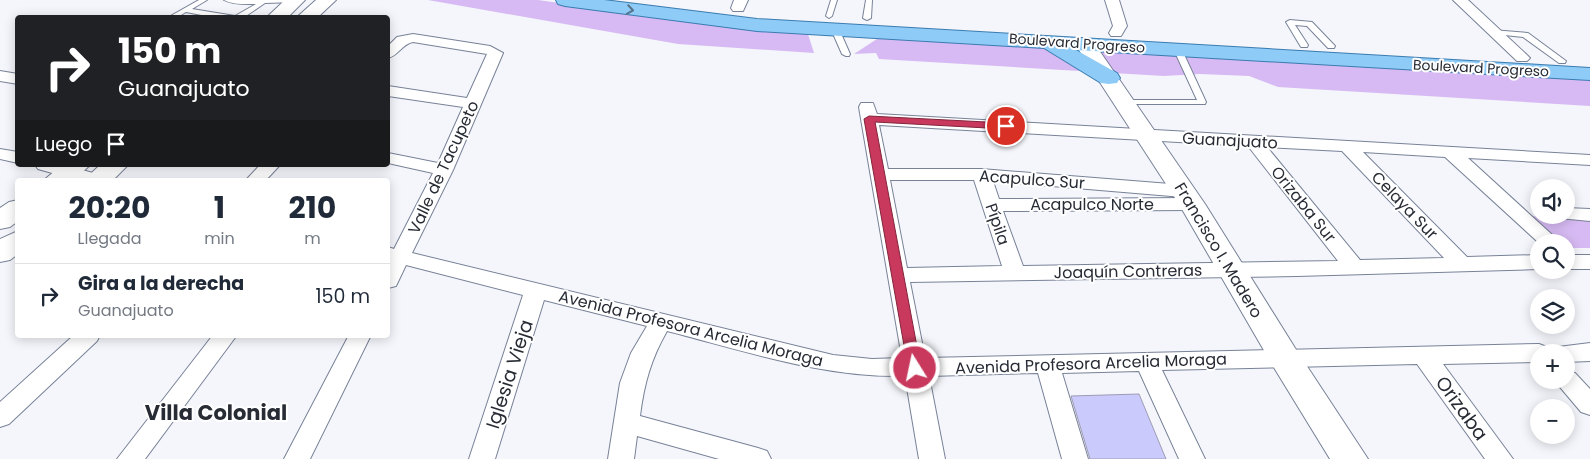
<!DOCTYPE html>
<html lang="es">
<meta charset="utf-8">
<style>
:root{--surface:#fff;--page:#f2f2f3;--text:#1f2937;--muted:#747a83;--line:#e0e1e3}
body{margin:0;font-family:Poppins,sans-serif;background:var(--page);color:var(--text);height:100vh;display:flex;flex-direction:column;font-size:19px;white-space:nowrap}
*{box-sizing:border-box;margin:0}
p{font-size:16px;color:var(--muted)}
.icon{flex:none;width:28px;height:28px;fill:none;stroke:currentColor;stroke-width:2;stroke-linecap:round;stroke-linejoin:round}
.map{position:relative;flex:1;overflow:hidden}
.side{position:absolute;left:15px;top:178px;width:375px;height:160px;display:flex;flex-direction:column;background:var(--surface);border-radius:5px;box-shadow:0 2px 12px #0003}
.side>*{flex:none}
.hud{position:absolute;left:15px;top:15px;width:375px;height:152px;border-radius:5px;box-shadow:0 2px 12px #0003;background:#202124;color:#fff;overflow:hidden}
.buttons{position:absolute;left:1530px;top:179px;display:grid;gap:10px}
.buttons a{display:grid;place-items:center;width:45px;height:45px;border-radius:50%;background:var(--surface);box-shadow:0 2px 12px #0003;font-size:25px}
.pin{position:absolute;display:grid;place-items:center;width:42px;height:42px;color:#fff;margin:-21px;border:2px solid #fff;border-radius:50%;box-shadow:0 1px 5px #0007}
.me{position:absolute;width:55px;margin:-28px;rotate:350deg;stroke-linejoin:round;filter:drop-shadow(0 0 4px #0008)}
.turn{display:flex;align-items:center;gap:18px;height:105px;padding:0 20px;font-size:22px}
.turn .icon{width:65px;height:65px;stroke-width:2.5}
.turn b{display:block;font-size:35px;line-height:42px}
.then{display:flex;align-items:center;height:48px;padding:0 20px;background:#0003;gap:10px;font-size:19px}
.eta{display:flex;justify-content:space-evenly;align-items:center;height:85px;text-align:center}
.eta b{font-size:30px;font-weight:700;line-height:35px}
ul{padding:0;list-style:none}
li{display:flex;align-items:center;gap:15px;height:65px;padding:0 20px;border-top:1px solid var(--line)}
li div{flex:1}
li b{display:block;font-size:19px}
li em{font-style:normal}
.map>svg:first-child{display:block}
</style>
<div class="map">
<svg width="1590" height="459" viewBox="0 0 1590 459">
<rect width="100%" height="100%" fill="#f4f6fb"/>
<path fill="#d7baf3" d="M 428,0 L 538,0 L 654,16 L 807,31 L 814,53 L 678,44 Z
M 886,33 L 1590,77 L 1590,106 L 1278,87 L 1249,76 L 1200,74 L 1164,76 L 879,59 L 876,53 L 854,54 Z
M 1529,216 L 1590,219 L 1590,248 L 1566,248 L 1566,242 L 1559,242 Z"/>
<path fill="#cbcafc" stroke="#9d9cb4" d="M 1139,394 L 1166,459 L 1090,459 L 1071,396 Z"/>
<g fill="none" stroke-linecap="round" stroke-linejoin="round">
<defs>
<path id="lane" d="M 199,0 L 207,0 L 192,9 L 235,16 L 256,4 C 246,4 233,5 224,0 L 299,0 L 296,2 L 265,3 L 243,18 L 217,18 L 186,12 L 176,18 L 167,18 Z
M 831,0 L 837,0 L 832,16 L 829,18 L 826,16 Z
M 866,0 L 872,0 L 871,18 L 867,20 L 863,18 Z
M 1290,20 L 1312,22 L 1335,46 L 1334,48 L 1328,48 L 1307,26 L 1295,25 L 1308,45 L 1307,47 L 1301,47 L 1286,22 Z
M 832,27 L 839,29 L 850,54 L 849,56 L 846,56 L 842,54 L 831,29 Z
M 1492,30 L 1528,33 L 1566,61 L 1565,63 L 1559,63 L 1523,37 L 1495,34 L 1492,34 Z
M 1175,48 L 1178,48 L 1182,50 L 1206,102 L 1205,104 L 1122,104 L 1121,102 L 1125,100 L 1197,100 L 1174,50 Z"/>
<path id="street" d="M 734,0 L 748,0 L 743,11 L 733,11 L 731,8 Z
M 1105,0 L 1119,0 L 1127,26 L 1121,36 L 1111,36 L 1109,33 L 1113,26 Z
M 1453,0 L 1468,0 L 1527,55 L 1530,58 L 1527,61 L 1517,61 Z
M 413,34 L 490,46 L 503,53 L 453,170 L 412,253 L 833,355 L 872,359 L 902,358 L 861,119 L 859,107 L 861,103 L 873,103 L 877,114 L 1590,155 L 1590,165 L 1468,158 L 1560,242 L 1539,243 L 1445,157 L 1363,152 L 1467,257 L 1539,255 L 1539,269 L 1297,276 L 910,282 L 925,358 L 1539,344 L 1547,347 L 1550,352 L 1539,352 L 1539,362 L 1443,364 L 1513,459 L 1485,459 L 1417,364 L 1162,370 L 1205,459 L 1179,459 L 1139,371 L 1062,373 L 1088,459 L 1062,459 L 1038,373 L 929,376 L 945,459 L 919,459 L 905,376 C 824,378 745,351 667,331 C 651,359 644,384 640,416 L 758,448 L 767,451 L 771,459 L 719,459 L 637,436 L 634,459 L 608,459 L 620,383 L 631,353 L 647,326 L 544,300 L 495,459 L 469,459 L 523,295 L 406,265 L 396,286 L 388,288 L 388,247 L 394,249 L 433,173 L 388,163 L 388,153 L 438,163 L 463,107 L 388,96 L 388,86 L 467,98 L 487,54 L 413,42 C 402,44 398,56 388,58 L 388,46 L 397,37 ZM 879,125 L 1248,146 L 1338,261 L 1023,266 L 1003,211 L 1192,210 L 1199,208 L 1202,204 L 1199,200 L 1192,198 L 999,199 L 993,181 L 1183,197 L 1190,195 L 1192,191 L 1190,187 L 1183,185 L 981,169 L 888,169 ZM 1267,147 L 1342,151 L 1444,258 L 1360,260 ZM 890,180 L 974,180 L 1002,266 L 907,268 Z
M 0,71 L 18,74 L 18,84 L 0,81 Z
M 0,149 L 18,152 L 18,163 L 0,159 Z
M 35,165 L 64,165 L 104,176 L 106,180 L 77,180 L 38,169 Z
M 260,165 L 280,165 L 266,180 L 246,180 Z
M 1566,208 L 1590,209 L 1590,221 L 1559,218 L 1557,215 L 1566,215 Z
M 1566,255 L 1590,255 L 1590,269 L 1566,269 Z
M 74,335 L 100,335 L 97,341 L 9,424 L 0,427 L 0,402 Z
M 213,335 L 237,335 L 145,459 L 117,459 Z
M 349,335 L 371,335 L 310,459 L 284,459 Z
M 1590,343 L 1590,361 L 1566,362 L 1566,352 L 1555,352 L 1558,347 Z
M 1566,371 L 1575,373 L 1590,389 L 1590,415 L 1581,412 L 1554,380 L 1566,380 Z"/>
<path id="secondary" d="M 285,0 L 305,0 L 287,18 L 266,18 Z
M 316,0 L 336,0 L 317,18 L 296,18 Z
M 1085,38 L 1092,40 L 1205,204 L 1295,348 L 1368,459 L 1330,459 L 1273,366 L 1179,204 L 1075,44 L 1078,40 Z
M 62,165 L 90,165 L 74,180 L 44,180 Z
M 100,165 L 128,165 L 113,180 L 84,180 Z
M 18,200 L 18,221 L 10,227 L 0,229 L 0,208 L 9,202 Z
M 18,231 L 18,254 L 10,260 L 0,262 L 0,239 Z"/>
<path id="primary" d="M 556,0 L 604,0 L 757,19 L 1590,68 L 1590,80 L 1076,50 L 1117,73 L 1120,78 L 1117,83 L 1109,84 L 1101,83 L 1044,48 L 757,31 L 565,6 L 558,4 Z"/>
</defs>
<use href="#lane" stroke="#788297" stroke-width="2"/>
<use href="#street" stroke="#788297" stroke-width="2"/>
<use href="#secondary" stroke="#788297" stroke-width="2"/>
<use href="#primary" stroke="#3a7cb0" stroke-width="2"/>
<use href="#lane" fill="#fff" fill-rule="evenodd"/>
<use href="#street" fill="#fff" fill-rule="evenodd"/>
<use href="#secondary" fill="#fff" fill-rule="evenodd"/>
<use href="#primary" fill="#8fcbf7" fill-rule="evenodd"/>
</g>
<defs><path id="oneway-chevron" d="M-2-3.5L2.5 0L-2 3.5" fill="none" stroke-width="1.6" stroke-linecap="round" stroke-linejoin="round" transform="scale(1.25)"/></defs>
<use stroke="#56738c" href="#oneway-chevron" transform="translate(630 10) rotate(9)"/>
<path fill="#c8395d" stroke="#82253c" d="M 869,116 L 1006,123 L 1011,126 L 1006,129 L 875,122 L 921,368 L 915,374 L 908,368 L 864,119 Z"/>
<g text-anchor="middle" stroke-width="4" stroke-linejoin="round" paint-order="stroke">
<g font-size="14" fill="#272b34" stroke="#fff">
<text transform="translate(1077 43) rotate(4)" y="5">Boulevard Progreso</text>
<text transform="translate(1481 68) rotate(3)" y="5">Boulevard Progreso</text>
</g>
<g font-size="16" fill="#272b34" stroke="#fff">
<text transform="translate(1230 140) rotate(3)" y="6">Guanajuato</text>
<text transform="translate(443 167) rotate(-65)" y="6">Valle de Tacupeto</text>
<text transform="translate(1032 179) rotate(4)" y="6">Acapulco Sur</text>
<text x="1092" y="210">Acapulco Norte</text>
<text transform="translate(1304 204) rotate(51)" y="6">Orizaba Sur</text>
<text transform="translate(1405 205) rotate(46)" y="6">Celaya Sur</text>
<text transform="translate(998 224) rotate(71)" y="6">Pípila</text>
<text transform="translate(1219 250) rotate(59)" y="6">Francisco I. Madero</text>
<text transform="translate(1128 271) rotate(-1)" y="6">Joaquín Contreras</text>
<text transform="translate(691 328) rotate(14)" y="6">Avenida Profesora Arcelia Moraga</text>
<text transform="translate(1091 363) rotate(-2)" y="6">Avenida Profesora Arcelia Moraga</text>
</g>
<g font-size="19" fill="#272b34" stroke="#fff">
<text transform="translate(509 374) rotate(-72)" y="7">Iglesia Vieja</text>
<text transform="translate(1462 408) rotate(54)" y="7">Orizaba</text>
</g>
<g font-size="21" font-weight="bold" fill="#272b34" stroke="#fff">
<text x="216" y="420">Villa Colonial</text>
</g>
</g>
</svg>
<div class="buttons">
<a><svg class="icon" aria-label="sound" viewBox="0 0 24 24"><path d="M4 9h4l5-4v14l-5-4H4zM17 9q2 3 0 6"/></svg></a>
<a><svg class="icon" aria-label="search" viewBox="0 0 24 24"><circle cx="10" cy="10" r="6"/><path d="M15 15l6 6"/></svg></a>
<a><svg class="icon" aria-label="layers" viewBox="0 0 24 24"><path d="M12 4l9 5-9 5-9-5zM3 14l9 5 9-5"/></svg></a>
<a>+</a>
<a>−</a>
</div>
<div class="pin" style="left:1006px;top:126px;background:#d93025"><svg class="icon" aria-label="arrive" viewBox="0 0 24 24"><path d="M6 21V4h12l-3 4 3 4H6"/></svg></div>
<svg class="me" style="left:915px;top:368px" viewBox="-20 -20 40 40"><circle r="17" fill="#c8395d" stroke="#fff" stroke-width="3"/><path d="M0-11L8 9 0 5-8 9z" fill="#fff"/></svg>
<div class="hud">
<div class="turn"><svg class="icon" aria-label="right" viewBox="0 0 24 24"><path d="M7 20v-9h11M14 6l5 5-5 5"/></svg><div><b>150 m</b>Guanajuato</div></div>
<div class="then">Luego<svg class="icon" aria-label="arrive" viewBox="0 0 24 24"><path d="M6 21V4h12l-3 4 3 4H6"/></svg></div>
</div>
<section class="side">
<div class="eta">
<div><b>20:20</b><p>Llegada</p></div>
<div><b>1</b><p>min</p></div>
<div><b>210</b><p>m</p></div>
</div>
<ul>
<li><svg class="icon" aria-label="right" viewBox="0 0 24 24"><path d="M7 20v-9h11M14 6l5 5-5 5"/></svg><div><b>Gira a la derecha</b><p>Guanajuato</p></div><em>150 m</em></li>
</ul>
</section>
</div>
